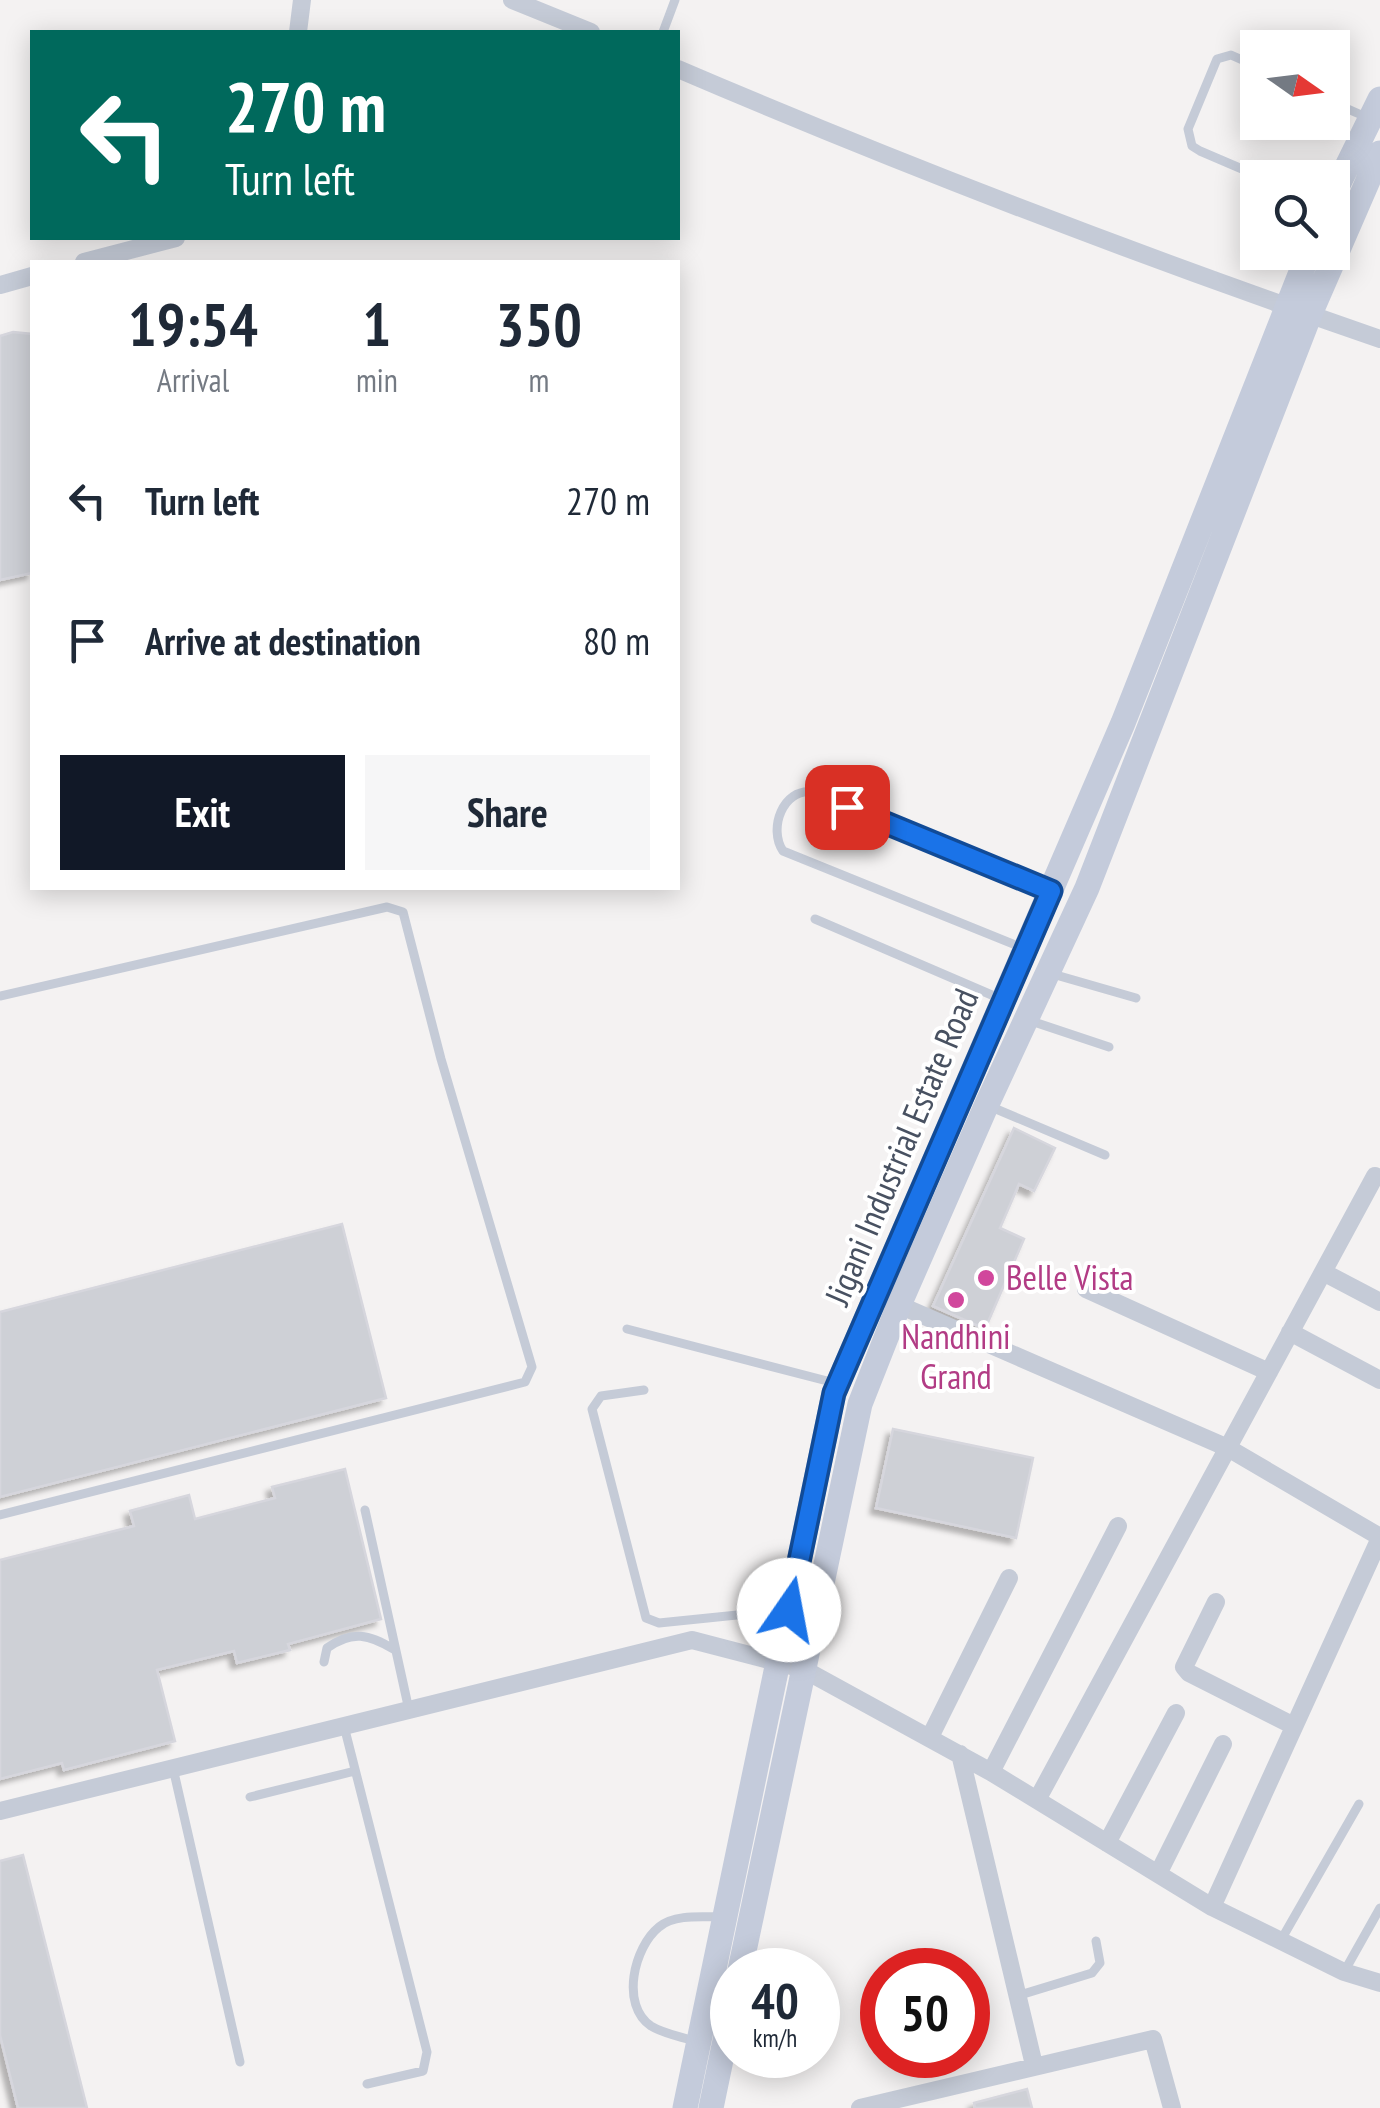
<!DOCTYPE html>
<style>
:root{--surface:#fff;--page:#f6f6f7;--text:#1f2937;--muted:#747a83;--accent:#111827}
body{margin:0;font-family:"PT Sans Narrow",sans-serif;background:var(--page);color:var(--text);height:100vh;display:flex;flex-direction:column;font-size:38px;white-space:nowrap}
*{box-sizing:border-box;margin:0}
p{font-size:32px;color:var(--muted)}
.icon{flex:none;width:55px;height:55px;fill:none;stroke:currentColor;stroke-width:2;stroke-linecap:round;stroke-linejoin:round}
.map{position:relative;flex:1;overflow:hidden}
.sheet{position:absolute;left:30px;top:260px;width:650px;height:630px;display:flex;flex-direction:column;background:var(--surface);border-radius:0px;box-shadow:0 5px 25px #0003}
.sheet>*{flex:none}
.guide{position:absolute;left:30px;top:30px;width:650px;height:210px;border-radius:0px;box-shadow:0 5px 25px #0003;background:#00695c;color:#fff;overflow:hidden}
.needle{width:65px;rotate:104deg}
.fabs{position:absolute;left:1240px;top:30px;display:grid;gap:20px}
.fabs a{display:grid;place-items:center;width:110px;height:110px;border-radius:0px;background:var(--surface);box-shadow:0 5px 25px #0003;font-size:50px}
.speed{position:absolute;left:710px;top:1948px;display:flex;gap:20px;font-size:50px;font-weight:700;text-align:center}
.speed>*{display:grid;place-content:center;width:130px;height:130px;border-radius:50%;background:var(--surface);box-shadow:0 5px 25px #0003;line-height:1}
.speed small{font-size:25px;font-weight:400}
.speed .limit{border:15px solid #d22;background:#fff;color:#111}
.pin{position:absolute;display:grid;place-items:center;width:85px;height:85px;color:#fff;margin:-42px;border-radius:20px;box-shadow:0 5px 15px #0006}
.me{position:absolute;width:110px;margin:-55px;rotate:12deg;stroke-linejoin:round;filter:drop-shadow(0 0 8px #0008)}
.turn{display:flex;align-items:center;gap:35px;height:210px;padding:0 30px;font-size:45px}
.turn .icon{width:130px;height:130px;stroke-width:2.5}
.turn b{display:block;font-size:70px;line-height:85px}
.eta{display:flex;justify-content:space-evenly;align-items:center;height:170px;text-align:center}
.eta b{font-size:60px;font-weight:600;line-height:70px}
.cta{display:flex;gap:20px;margin-top:auto;padding:20px 30px}
.cta a{flex:1;height:115px;border-radius:0px;background:var(--accent);color:#fff;font-size:40px;font-weight:600;line-height:115px;text-align:center}
.cta a+a{background:var(--page);color:var(--text)}
ul{padding:0;list-style:none}
li{display:flex;align-items:center;gap:30px;height:140px;padding:0 30px}
li div{flex:1}
li b{display:block;font-size:38px}
li em{font-style:normal}
.map>svg:first-child{display:block}
</style>
<div class="map">
<svg width="1380" height="2108" viewBox="0 0 1380 2108">
<defs>
<filter id="shadow"><feDropShadow dx="-5.5" dy="5.5" stdDeviation="2.5" flood-color="#0004"/></filter>
</defs>
<rect width="100%" height="100%" fill="#f4f2f2"/>
<path fill="#ced0d6" stroke="#d6d6dd" stroke-width="2.5" filter="url(#shadow)" d="M 13,332 L 32,334 L 32,573 L 0,580 L 0,336 Z
M 1014,1128 L 1055,1148 L 1034,1191 L 1019,1184 L 1000,1228 L 1024,1239 L 985,1329 L 933,1306 Z
M 342,1224 L 386,1398 L 0,1497 L 0,1312 Z
M 893,1429 L 1033,1458 L 1016,1538 L 876,1508 Z
M 345,1469 L 381,1619 L 288,1644 L 290,1650 L 237,1663 L 234,1651 L 157,1670 L 175,1741 L 64,1770 L 62,1763 L 0,1779 L 0,1560 L 134,1526 L 130,1511 L 189,1495 L 195,1519 L 275,1498 L 272,1487 Z
M 23,1855 L 87,2108 L 18,2108 L 0,2035 L 0,1861 Z
M 1027,2089 L 1032,2108 L 975,2108 L 974,2103 Z"/>
<g fill="none" stroke-linecap="round" stroke-linejoin="round">
<path stroke="#c5cbd7" stroke-width="9" d="M 663,32 L 675,0
M 1258,67 L 1231,55 L 1217,59 L 1188,129 L 1192,146 L 1200,151 L 1263,178
M 1332,102 L 1366,117
M 815,919 L 1001,999
M 1023,948 L 783,851 C 768,829 783,788 812,792 L 1046,889
M 1049,973 L 1136,998
M 0,996 L 387,907 L 403,912 L 441,1059 L 532,1367 L 525,1382 L 0,1515
M 1028,1020 L 1109,1047
M 989,1106 L 1105,1155
M 627,1329 L 835,1383
M 644,1390 L 601,1396 L 592,1409 L 646,1618 L 659,1623 L 786,1610
M 365,1510 L 409,1710
M 324,1662 L 327,1648 C 352,1630 369,1634 395,1650
M 344,1726 L 427,2052 L 423,2071 L 367,2084
M 173,1768 L 240,2062
M 250,1797 L 355,1771
M 1281,1940 L 1359,1804
M 1344,1972 L 1380,1908
M 1017,1996 L 1092,1973 L 1100,1963 L 1096,1941
M 697,2042 C 683,2037 664,2034 651,2026 C 620,2005 634,1947 659,1927 C 674,1914 702,1917 721,1917"/>
<path stroke="#c5cbd7" stroke-width="18" d="M 512,0 L 591,32
M 298,32 L 302,0
M 678,69 C 909,168 1143,257 1380,339
M 84,262 L 176,238
M 0,285 L 32,276
M 1323,1272 L 1380,1302
M 1086,1289 L 1269,1372
M 899,1305 L 1228,1448 L 1380,1537
M 1290,1332 L 1380,1380
M 1216,1602 L 1184,1667 L 1189,1673 L 1294,1726
M 930,1737 L 1009,1578
M 960,1754 L 1034,2065
M 991,1772 L 1118,1526
M 1037,1800 L 1375,1176
M 0,1811 L 692,1640 L 803,1669 L 991,1772 L 1212,1907 L 1344,1972 L 1380,1983
M 1107,1843 L 1176,1713
M 1158,1874 L 1223,1744
M 1212,1907 L 1380,1538
M 860,2108 L 1153,2039 L 1172,2108"/>
<path stroke="#c4cbdb" stroke-width="25" d="M 1332,197 L 1380,99
M 740,1970 L 860,1404 L 899,1305 L 987,1104 L 1087,888 L 1310,314 L 1380,153
M 685,2108 L 834,1393 L 1123,723 L 1309,252
M 711,2108 L 732,2007"/>
</g>
<g fill="none" stroke-linecap="round" stroke-linejoin="round">
<defs>
<path id="route" d="M 789,1610 L 834,1393 L 1051,891 L 847,807"/>
</defs>
<use href="#route" stroke="#114b97" stroke-width="25"/>
<use href="#route" stroke="#1a73e8" stroke-width="18"/>
</g>
<g fill="#d1479c" stroke="#fff" stroke-width="4">
<circle cx="986" cy="1278" r="10"/>
<circle cx="956" cy="1300" r="10"/>
</g>
<g text-anchor="middle" stroke-width="8" stroke-linejoin="round" paint-order="stroke">
<g font-size="35" fill="#485161" stroke="#fff">
<text transform="translate(902 1147) rotate(-67)" y="12">Jigani Industrial Estate Road</text>
</g>
<g font-size="35" fill="#b23c85" stroke="#fff" text-anchor="start">
<text x="1006" y="1290">Belle Vista</text>
<text x="956" y="1349" text-anchor="middle">Nandhini<tspan x="956" dy="40">Grand</tspan></text>
</g>
</g>
</svg>
<div class="fabs">
<a><svg class="needle" viewBox="-14 -14 28 28"><path d="M0-13l5 13h-10z" fill="#e53935"/><path d="M0 13l5-13h-10z" fill="#747a83"/></svg></a>
<a><svg class="icon" aria-label="search" viewBox="0 0 24 24"><circle cx="10" cy="10" r="6"/><path d="M15 15l6 6"/></svg></a>
</div>
<div class="speed"><div>40<small>km/h</small></div><div class="limit">50</div></div>
<div class="pin" style="left:847px;top:807px;background:#d93025"><svg class="icon" aria-label="arrive" viewBox="0 0 24 24"><path d="M6 21V4h12l-3 4 3 4H6"/></svg></div>
<svg class="me" style="left:789px;top:1610px" viewBox="-20 -20 40 40"><circle r="19" fill="#fff"/><path d="M0-13L10 11 0 6-10 11z" fill="#1a73e8"/></svg>
<div class="guide">
<div class="turn"><svg class="icon" aria-label="left" viewBox="0 0 24 24"><path d="M17 20v-9H6M10 6l-5 5 5 5"/></svg><div><b>270 m</b>Turn left</div></div>
</div>
<section class="sheet">
<div class="eta">
<div><b>19:54</b><p>Arrival</p></div>
<div><b>1</b><p>min</p></div>
<div><b>350</b><p>m</p></div>
</div>
<ul>
<li><svg class="icon" aria-label="left" viewBox="0 0 24 24"><path d="M17 20v-9H6M10 6l-5 5 5 5"/></svg><div><b>Turn left</b></div><em>270 m</em></li>
<li><svg class="icon" aria-label="arrive" viewBox="0 0 24 24"><path d="M6 21V4h12l-3 4 3 4H6"/></svg><div><b>Arrive at destination</b></div><em>80 m</em></li>
</ul>
<div class="cta"><a>Exit</a><a>Share</a></div>
</section>
</div>
